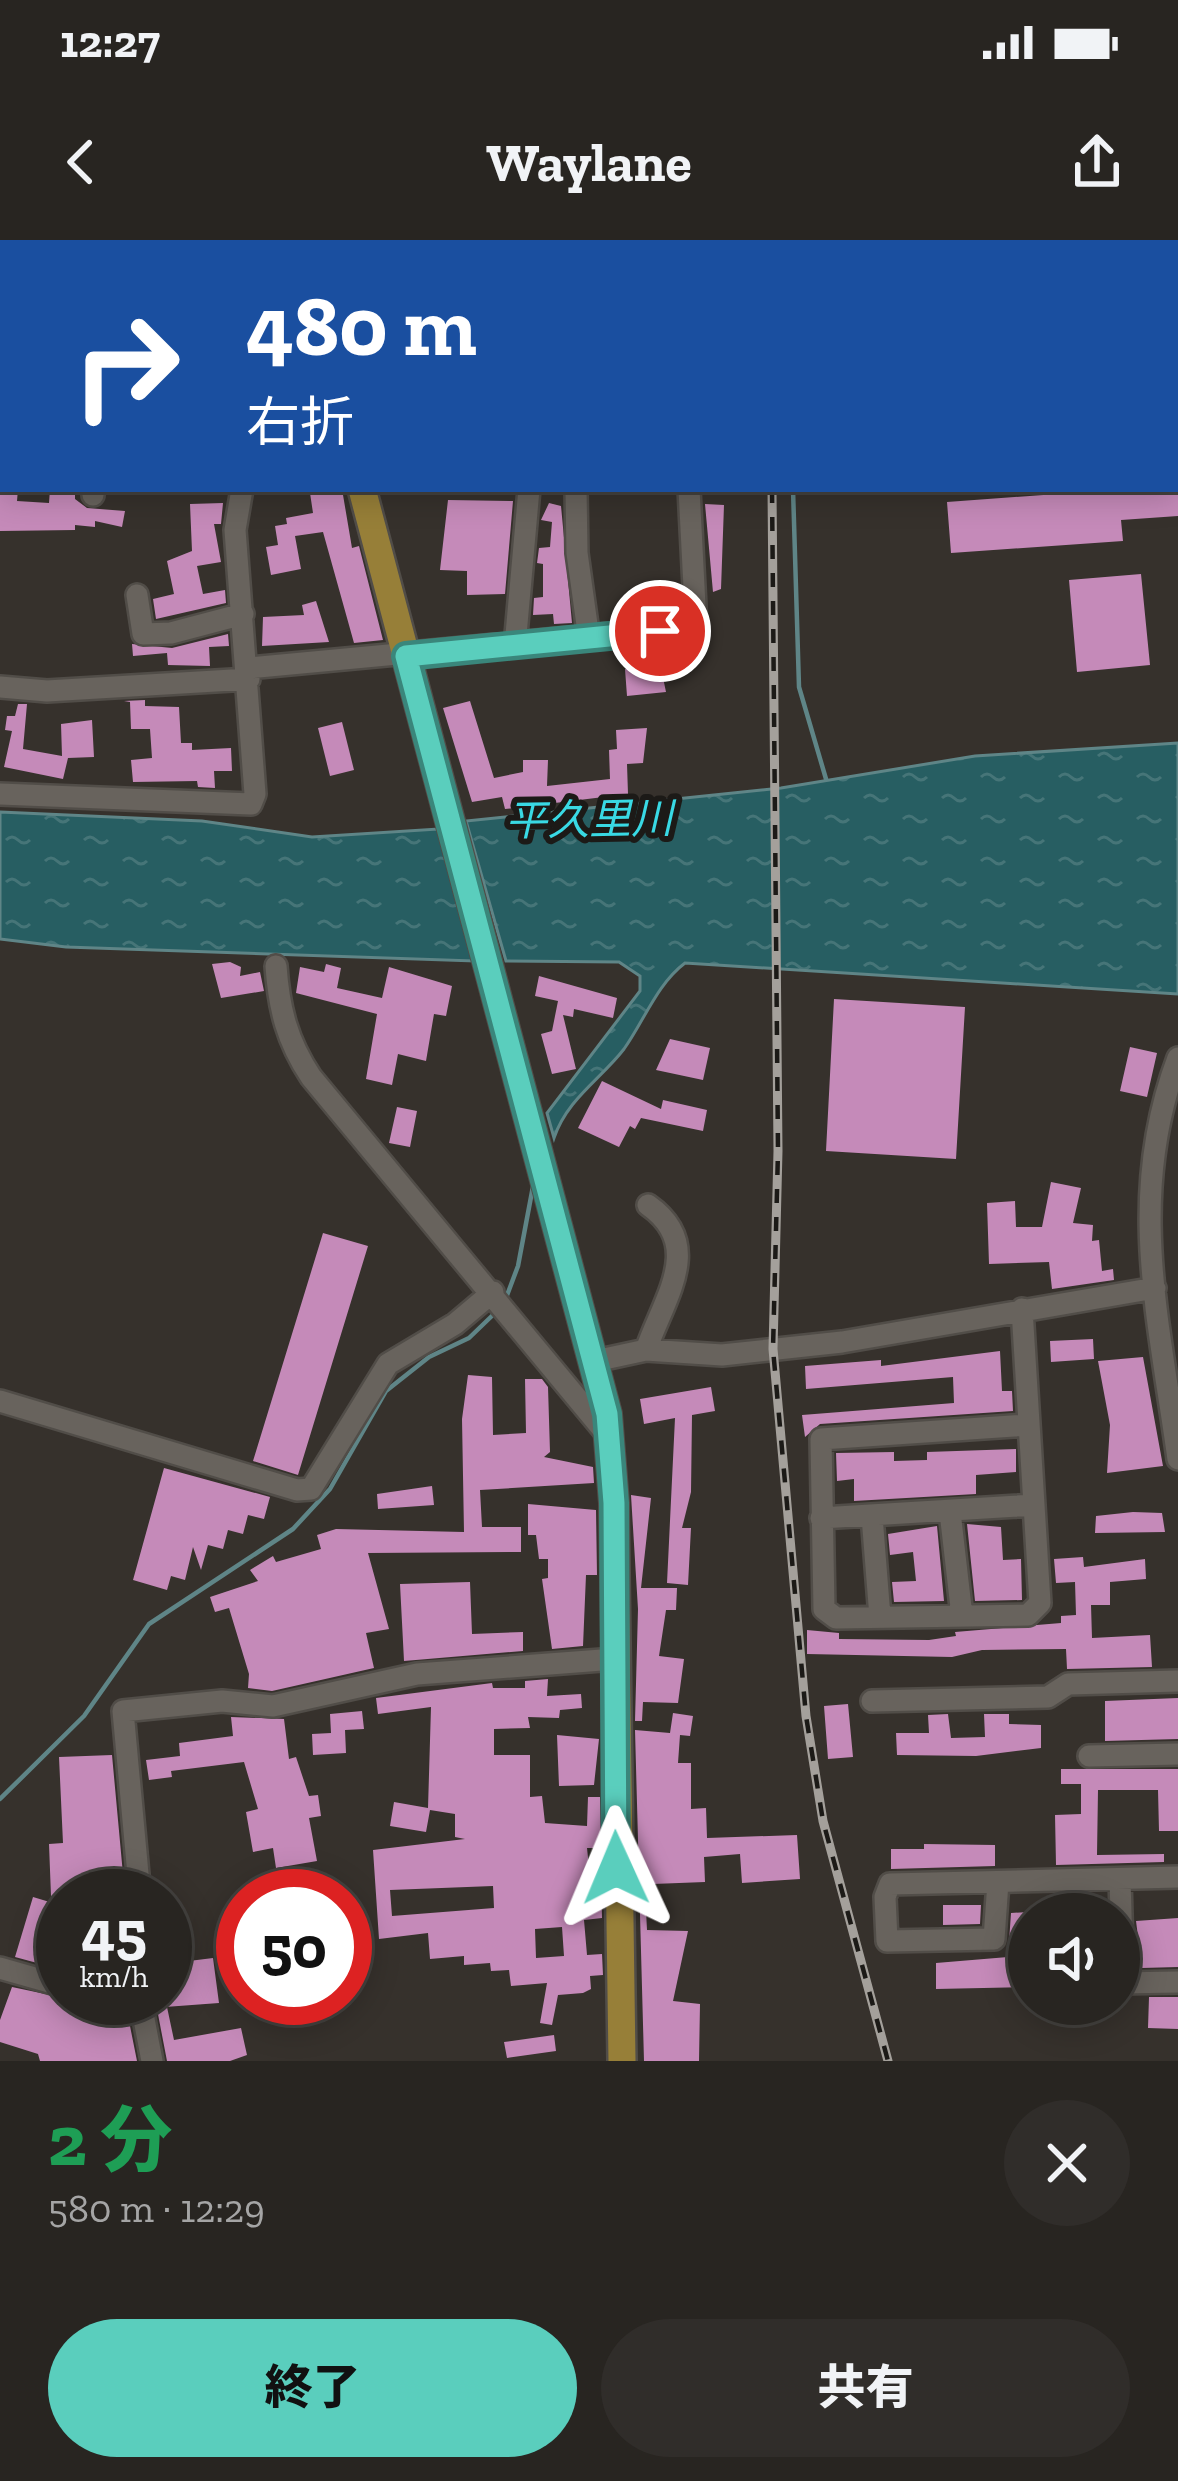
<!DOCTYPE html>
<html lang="ja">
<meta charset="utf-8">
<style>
:root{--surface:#282521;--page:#302d2a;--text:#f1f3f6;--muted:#a5a5a5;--line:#44423f;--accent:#5acebd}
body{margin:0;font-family:"Zilla Slab","Noto Sans JP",serif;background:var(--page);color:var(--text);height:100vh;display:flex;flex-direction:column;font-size:45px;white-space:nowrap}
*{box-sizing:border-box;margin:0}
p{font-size:39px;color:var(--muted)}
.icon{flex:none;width:66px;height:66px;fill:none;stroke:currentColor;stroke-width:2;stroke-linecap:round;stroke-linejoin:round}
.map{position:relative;height:1821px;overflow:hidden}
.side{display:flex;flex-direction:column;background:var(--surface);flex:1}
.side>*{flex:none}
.top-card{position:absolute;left:0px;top:0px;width:1179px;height:252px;box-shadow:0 6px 30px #0003,0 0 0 3px var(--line);background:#1a4fa0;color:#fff;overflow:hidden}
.tools{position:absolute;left:1008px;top:1653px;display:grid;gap:24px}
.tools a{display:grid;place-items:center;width:132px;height:132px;border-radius:50%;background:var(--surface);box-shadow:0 6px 30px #0003,0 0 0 3px var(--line);font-size:60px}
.speed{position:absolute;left:36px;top:1629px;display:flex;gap:24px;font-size:60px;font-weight:700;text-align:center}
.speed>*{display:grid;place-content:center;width:156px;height:156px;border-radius:50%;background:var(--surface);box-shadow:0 6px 30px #0003,0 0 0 3px var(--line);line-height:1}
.speed small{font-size:30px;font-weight:400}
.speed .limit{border:18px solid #d22;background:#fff;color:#111}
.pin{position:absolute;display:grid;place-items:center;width:102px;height:102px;color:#fff;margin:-51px;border:6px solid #fff;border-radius:50%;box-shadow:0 3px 12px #0007}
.me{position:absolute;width:132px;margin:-66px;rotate:359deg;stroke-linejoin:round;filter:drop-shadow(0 0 9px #0008)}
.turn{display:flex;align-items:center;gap:42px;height:252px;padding:0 48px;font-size:54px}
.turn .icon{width:156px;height:156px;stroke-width:2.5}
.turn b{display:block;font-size:84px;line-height:102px}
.round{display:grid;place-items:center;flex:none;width:126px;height:126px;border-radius:63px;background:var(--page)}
.headline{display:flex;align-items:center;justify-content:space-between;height:204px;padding:0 48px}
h1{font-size:72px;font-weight:800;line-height:90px;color:#1e9e55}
.cta{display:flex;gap:24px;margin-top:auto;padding:24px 48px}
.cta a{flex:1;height:138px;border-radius:72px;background:var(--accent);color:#111;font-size:48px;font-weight:800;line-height:138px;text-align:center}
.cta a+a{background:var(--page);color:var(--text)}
.status{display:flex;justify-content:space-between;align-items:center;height:84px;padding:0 60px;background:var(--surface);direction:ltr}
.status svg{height:33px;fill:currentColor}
header{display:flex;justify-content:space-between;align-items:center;height:156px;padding:0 48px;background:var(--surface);font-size:54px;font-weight:800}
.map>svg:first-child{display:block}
</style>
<div class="status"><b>12:27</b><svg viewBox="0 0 49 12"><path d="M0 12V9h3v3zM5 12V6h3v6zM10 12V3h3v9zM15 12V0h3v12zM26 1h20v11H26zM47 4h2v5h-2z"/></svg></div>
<header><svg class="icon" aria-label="back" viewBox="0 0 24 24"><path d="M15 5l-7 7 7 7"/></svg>Waylane<svg class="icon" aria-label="share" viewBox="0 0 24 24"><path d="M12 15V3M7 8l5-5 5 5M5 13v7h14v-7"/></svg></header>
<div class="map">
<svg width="1178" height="1821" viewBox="0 0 1178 1821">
<defs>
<pattern id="water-ripples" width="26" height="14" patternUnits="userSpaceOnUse" patternTransform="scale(3)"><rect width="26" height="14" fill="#275e62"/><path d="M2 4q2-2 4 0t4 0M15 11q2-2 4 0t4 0" fill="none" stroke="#467578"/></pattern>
</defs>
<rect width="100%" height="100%" fill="#36312c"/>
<path fill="url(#water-ripples)" stroke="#5f8587" stroke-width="3" d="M 1178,503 L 1178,754 L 685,723 C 657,744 644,781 624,809 C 601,839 567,859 554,898 L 547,873 L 640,751 L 640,736 L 619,722 L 506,721 L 466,581 L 781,548 L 975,516 Z
M 0,572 L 202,581 L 312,597 L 438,589 L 474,721 L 66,707 L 0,699 Z"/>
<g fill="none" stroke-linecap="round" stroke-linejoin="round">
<path stroke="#5f8587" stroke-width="4.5" d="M 793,249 L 799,447 L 826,539
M 506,1058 L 518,1026 L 534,941
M 0,1559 L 84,1476 L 149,1384 L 293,1289 L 330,1249 L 386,1151 L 429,1117 L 469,1098 L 496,1072"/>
</g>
<path fill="#c58ab9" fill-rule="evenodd" d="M 0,249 L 18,249 L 17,261 L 49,263 L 50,249 L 75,249 L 75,259 L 87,268 L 125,271 L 122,287 L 95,281 L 95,287 L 75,285 L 75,290 L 0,291 Z
M 323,249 L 342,249 L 352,308 L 359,306 L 383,400 L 354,403 L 323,292 L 295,296 L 301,329 L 271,335 L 266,307 L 278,305 L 275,286 L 287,284 L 286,278 L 313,273 L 310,253 Z
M 1126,249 L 1178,249 L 1178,276 L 1121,280 L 1123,301 L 951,313 L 947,262 Z
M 448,260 L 513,261 L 505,354 L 467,355 L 467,331 L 440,330 Z
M 223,263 L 221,284 L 214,284 L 221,322 L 197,326 L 203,354 L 225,350 L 226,363 L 156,379 L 153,359 L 174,354 L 167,321 L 192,311 L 190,264 Z
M 549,263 L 561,266 L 572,383 L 554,384 L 553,374 L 533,375 L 534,358 L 543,357 L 543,324 L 537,323 L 539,308 L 550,307 L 552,282 L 541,280 Z
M 705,264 L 724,265 L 721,349 L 713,352 Z
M 1141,334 L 1150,425 L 1077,432 L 1069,340 Z
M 316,361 L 329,402 L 262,406 L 263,377 L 304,375 L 302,365 Z
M 228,394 L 229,406 L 209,407 L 210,426 L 168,425 L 167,413 L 133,416 L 132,404 L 172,408 Z
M 660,423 L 666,452 L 627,456 L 625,429 Z
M 145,460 L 145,466 L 179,467 L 181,503 L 192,503 L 192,510 L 231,508 L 232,531 L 214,531 L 215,548 L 198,547 L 197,541 L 133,542 L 131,520 L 152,518 L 150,489 L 131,489 L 130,462 L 124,461 Z
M 470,461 L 494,538 L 523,532 L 523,520 L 548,520 L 547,546 L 610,539 L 609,510 L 617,509 L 616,490 L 647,488 L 643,523 L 627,524 L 628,554 L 505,569 L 502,557 L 472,562 L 443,468 Z
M 18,464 L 27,464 L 23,509 L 62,516 L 61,484 L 92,480 L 94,517 L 68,518 L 63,539 L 4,527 L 12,491 L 5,490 L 7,476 L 15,476 Z
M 342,482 L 354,530 L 330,536 L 318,488 Z
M 230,722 L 241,727 L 240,736 L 260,732 L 264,751 L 221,758 L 212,724 Z
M 326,724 L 341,728 L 337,748 L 382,758 L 389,727 L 452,746 L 446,776 L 434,774 L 426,821 L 398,814 L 392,845 L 366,839 L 377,774 L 296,753 L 300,727 L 324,732 Z
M 539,736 L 617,758 L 613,778 L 574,769 L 573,777 L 563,775 L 576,829 L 552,834 L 541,794 L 552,791 L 558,761 L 535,756 Z
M 834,759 L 965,767 L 956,919 L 826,911 Z
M 670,799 L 710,808 L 703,840 L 656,830 Z
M 1130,807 L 1157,813 L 1147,857 L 1120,851 Z
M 602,841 L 661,869 L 663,860 L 707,870 L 703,891 L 641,878 L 635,889 L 630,886 L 619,907 L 578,888 Z
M 397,867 L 417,871 L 410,907 L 389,903 Z
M 1051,942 L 1081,948 L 1073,983 L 1093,985 L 1092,1001 L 1099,1000 L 1102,1031 L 1113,1029 L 1114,1040 L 1052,1049 L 1049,1022 L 989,1024 L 987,963 L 1015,961 L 1016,987 L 1042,987 Z
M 323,993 L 368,1006 L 298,1235 L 253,1221 Z
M 1093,1099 L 1094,1119 L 1051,1122 L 1050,1101 Z
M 1000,1111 L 1002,1151 L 1012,1151 L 1013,1171 L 820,1184 L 805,1197 L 802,1175 L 954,1163 L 953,1137 L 806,1149 L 805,1126 L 881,1120 L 881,1126 Z
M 1143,1117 L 1163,1226 L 1107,1233 L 1110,1185 L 1098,1121 Z
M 468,1135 L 492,1137 L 493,1195 L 526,1193 L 525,1139 L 542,1139 L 548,1147 L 550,1212 L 544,1217 L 593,1227 L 594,1243 L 480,1250 L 482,1287 L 521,1287 L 521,1312 L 368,1313 L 389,1389 L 366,1393 L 374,1428 L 272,1451 L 248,1448 L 249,1434 L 229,1368 L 215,1372 L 210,1357 L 258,1341 L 250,1330 L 273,1316 L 276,1322 L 321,1309 L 317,1295 L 336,1289 L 464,1292 L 462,1179 Z
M 711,1147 L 715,1171 L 692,1175 L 691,1252 L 682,1288 L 691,1288 L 688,1345 L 667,1343 L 675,1178 L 644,1184 L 640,1159 Z
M 1016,1209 L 1016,1232 L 976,1235 L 976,1254 L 854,1261 L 854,1239 L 837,1241 L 836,1213 L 894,1212 L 894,1221 L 927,1220 L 927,1212 Z
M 164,1228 L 270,1257 L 264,1279 L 248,1275 L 243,1294 L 228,1290 L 223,1309 L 208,1305 L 201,1330 L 193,1307 L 185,1340 L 171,1336 L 167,1350 L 133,1340 Z
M 432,1246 L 434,1265 L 378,1269 L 377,1254 Z
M 631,1255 L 651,1258 L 641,1348 L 677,1348 L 676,1370 L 666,1370 L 659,1416 L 684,1419 L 678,1463 L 643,1462 L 642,1481 L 635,1481 L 638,1369 Z
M 528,1264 L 596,1270 L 597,1335 L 586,1335 L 583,1406 L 552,1409 L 542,1339 L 548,1338 L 548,1319 L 539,1319 L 536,1295 L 528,1295 Z
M 1133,1272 L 1162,1273 L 1165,1292 L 1095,1293 L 1096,1276 Z
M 967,1284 L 1001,1287 L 1003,1320 L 1021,1319 L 1022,1360 L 975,1361 Z
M 937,1286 L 944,1361 L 894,1362 L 892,1342 L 916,1341 L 913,1312 L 890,1315 L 888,1294 Z
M 1083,1317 L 1084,1327 L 1145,1319 L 1146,1339 L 1110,1342 L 1110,1365 L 1091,1365 L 1092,1398 L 1150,1395 L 1152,1427 L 1067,1429 L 1066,1409 L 982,1410 L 952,1417 L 807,1414 L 807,1390 L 839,1393 L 839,1399 L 929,1400 L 956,1396 L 955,1392 L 1061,1383 L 1061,1376 L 1076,1375 L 1075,1342 L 1056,1343 L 1054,1319 Z
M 470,1342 L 472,1394 L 523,1392 L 523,1411 L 404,1421 L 400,1344 Z
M 548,1439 L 547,1456 L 581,1454 L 582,1468 L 560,1470 L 559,1478 L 528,1477 L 530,1488 L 494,1489 L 494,1515 L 530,1515 L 530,1557 L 542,1556 L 545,1583 L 587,1586 L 588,1557 L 600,1557 L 601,1608 L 587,1608 L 590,1636 L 601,1638 L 602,1678 L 584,1680 L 587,1715 L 602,1714 L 603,1735 L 590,1736 L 591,1749 L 583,1753 L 558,1755 L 552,1785 L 540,1783 L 547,1743 L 511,1746 L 509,1730 L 491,1731 L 490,1723 L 464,1725 L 464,1716 L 430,1719 L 428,1693 L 379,1699 L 373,1610 L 465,1599 L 455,1597 L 455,1574 L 430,1570 L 426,1592 L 390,1586 L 394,1562 L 428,1568 L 431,1467 L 378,1474 L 376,1458 L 492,1443 L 493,1448 L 525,1448 L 525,1441 ZM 493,1646 L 494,1668 L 392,1676 L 390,1650 ZM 562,1687 L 564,1716 L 536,1718 L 535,1689 Z
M 1178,1458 L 1178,1499 L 1105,1501 L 1105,1461 Z
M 848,1464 L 853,1517 L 828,1519 L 824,1466 Z
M 362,1471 L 364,1489 L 345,1490 L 346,1513 L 313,1515 L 312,1494 L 331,1493 L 330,1474 Z
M 673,1473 L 693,1476 L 690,1496 L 680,1495 L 678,1523 L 691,1523 L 691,1569 L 706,1568 L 707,1598 L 797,1595 L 800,1639 L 742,1643 L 740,1614 L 704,1617 L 705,1642 L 653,1644 L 654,1651 L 645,1651 L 647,1690 L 688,1691 L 673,1761 L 700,1764 L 699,1821 L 644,1821 L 635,1490 L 670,1493 Z
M 948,1474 L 951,1498 L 985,1497 L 984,1474 L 1009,1474 L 1009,1484 L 1041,1485 L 1041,1508 L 976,1516 L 897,1515 L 896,1493 L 929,1493 L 928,1475 Z
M 231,1477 L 284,1479 L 289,1519 L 296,1517 L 309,1556 L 318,1555 L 321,1576 L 309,1578 L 317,1621 L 276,1628 L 273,1608 L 253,1612 L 246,1572 L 258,1569 L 244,1522 L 171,1531 L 172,1537 L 149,1540 L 146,1520 L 180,1516 L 179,1503 L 233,1496 Z
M 557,1495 L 599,1499 L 594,1545 L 559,1546 Z
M 112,1515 L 125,1656 L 51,1656 L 49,1604 L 63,1603 L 59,1517 Z
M 1061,1529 L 1178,1529 L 1178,1591 L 1159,1591 L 1158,1550 L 1098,1550 L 1097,1615 L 1164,1614 L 1164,1622 L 1056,1625 L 1055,1575 L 1081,1574 L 1081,1544 L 1061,1544 Z
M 924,1604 L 995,1605 L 995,1626 L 891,1629 L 891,1609 L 924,1609 Z
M 33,1657 L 63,1666 L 63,1730 L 15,1717 Z
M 943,1665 L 981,1665 L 980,1684 L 943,1685 Z
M 1029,1672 L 1029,1747 L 936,1749 L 936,1723 L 1008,1717 L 1011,1673 Z
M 1178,1678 L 1178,1727 L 1142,1728 L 1136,1681 Z
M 213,1718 L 219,1763 L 165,1767 L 165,1724 Z
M 12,1747 L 69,1759 L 129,1781 L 137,1821 L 40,1821 L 38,1814 L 0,1802 L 0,1780 Z
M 1149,1757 L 1178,1757 L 1178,1789 L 1148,1788 Z
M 167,1767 L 174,1800 L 241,1788 L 247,1815 L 230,1821 L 167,1821 L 157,1769 Z
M 554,1795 L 556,1811 L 507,1818 L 504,1802 Z"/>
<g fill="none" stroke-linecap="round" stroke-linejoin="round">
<defs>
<path id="minor" d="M 325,0 L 327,3
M 589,0 L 601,3
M 728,0 L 728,3
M 835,3 L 836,0
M 1054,3 L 1055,0
M 0,124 L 3,124
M 576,249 L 577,313 L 589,399
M 93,255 L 93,249
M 137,355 L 143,394 L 171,393 L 243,374
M 515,406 L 529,249
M 249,428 L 696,386 L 689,249
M 0,447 L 47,451 L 249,439
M 0,554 L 251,564 L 255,554 L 235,290 L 242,249
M 276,726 C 279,769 287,801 311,837 L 610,1198
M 1178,818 C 1126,956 1159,1079 1178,1219
M 1022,1069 L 1040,1363 L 1028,1375 L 836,1378 L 824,1369 L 821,1199 L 1027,1185
M 646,1110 C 665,1056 705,1005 648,965
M 595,1121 L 646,1110 L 722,1115 L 842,1102 L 1155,1048
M 0,1161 L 297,1250 L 311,1249 L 388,1124 L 455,1084 L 493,1052
M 950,1272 L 962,1376
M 872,1276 L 880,1377
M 821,1278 L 1034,1265
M 872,1461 L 1048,1457 L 1068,1444 L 1178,1441
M 1089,1516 L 1178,1514
M 1120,1639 L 1123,1743
M 998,1642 L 994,1699 L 887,1701 L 885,1657 L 890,1644 L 1178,1637
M 140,1656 L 123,1471 L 222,1461 L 273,1466 L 417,1434 L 615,1419
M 0,1728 L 63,1746
M 1119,1743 L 1178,1742
M 102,1758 L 141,1769
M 140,1758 L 152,1821"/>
<path id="major" d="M 343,3 L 344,0
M 362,249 L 607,1174 L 614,1263 L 622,1821"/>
</defs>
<use href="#minor" stroke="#514d48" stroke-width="26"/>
<use href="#major" stroke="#514d48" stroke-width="32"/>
<use href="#minor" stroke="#68635d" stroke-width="21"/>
<use href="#major" stroke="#977f38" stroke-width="27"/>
<defs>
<path id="rail" d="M 788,3 L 789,0
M 772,249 L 778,911 L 773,1109 L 806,1476 L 823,1581 L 888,1821"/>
</defs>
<use href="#rail" stroke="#a4a09b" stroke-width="9"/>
<use href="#rail" stroke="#1c1a17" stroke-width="4.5" stroke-dasharray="14" stroke-linecap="butt"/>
</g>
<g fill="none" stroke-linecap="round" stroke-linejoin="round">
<defs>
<path id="route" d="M 616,1628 L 614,1263 L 607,1174 L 406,416 L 660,391"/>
</defs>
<use href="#route" stroke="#3a867b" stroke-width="30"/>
<use href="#route" stroke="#5acebd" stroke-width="21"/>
</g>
<g text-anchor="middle" stroke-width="12" stroke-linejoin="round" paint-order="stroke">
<g font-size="42" font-style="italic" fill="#39d9e4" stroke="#1c1a17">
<text transform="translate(589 579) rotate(-1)" y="15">平久里川</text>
</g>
</g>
</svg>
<div class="tools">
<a><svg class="icon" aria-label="sound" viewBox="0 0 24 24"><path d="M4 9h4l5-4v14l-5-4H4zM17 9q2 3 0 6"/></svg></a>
</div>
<div class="speed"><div>45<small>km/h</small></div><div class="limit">50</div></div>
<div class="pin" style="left:660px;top:391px;background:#d93025"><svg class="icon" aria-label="arrive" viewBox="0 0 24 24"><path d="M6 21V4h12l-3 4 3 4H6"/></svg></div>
<svg class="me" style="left:616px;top:1628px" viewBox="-20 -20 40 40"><path d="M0-17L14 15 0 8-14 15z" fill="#5acebd" stroke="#fff" stroke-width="4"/></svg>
<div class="top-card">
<div class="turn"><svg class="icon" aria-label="right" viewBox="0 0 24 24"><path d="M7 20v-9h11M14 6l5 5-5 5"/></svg><div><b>480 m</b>右折</div></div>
</div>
</div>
<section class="side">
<div class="headline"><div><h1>2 分</h1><p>580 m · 12:29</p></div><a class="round"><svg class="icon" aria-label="close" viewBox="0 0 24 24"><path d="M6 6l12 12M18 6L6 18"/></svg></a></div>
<div class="cta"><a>終了</a><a>共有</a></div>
</section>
